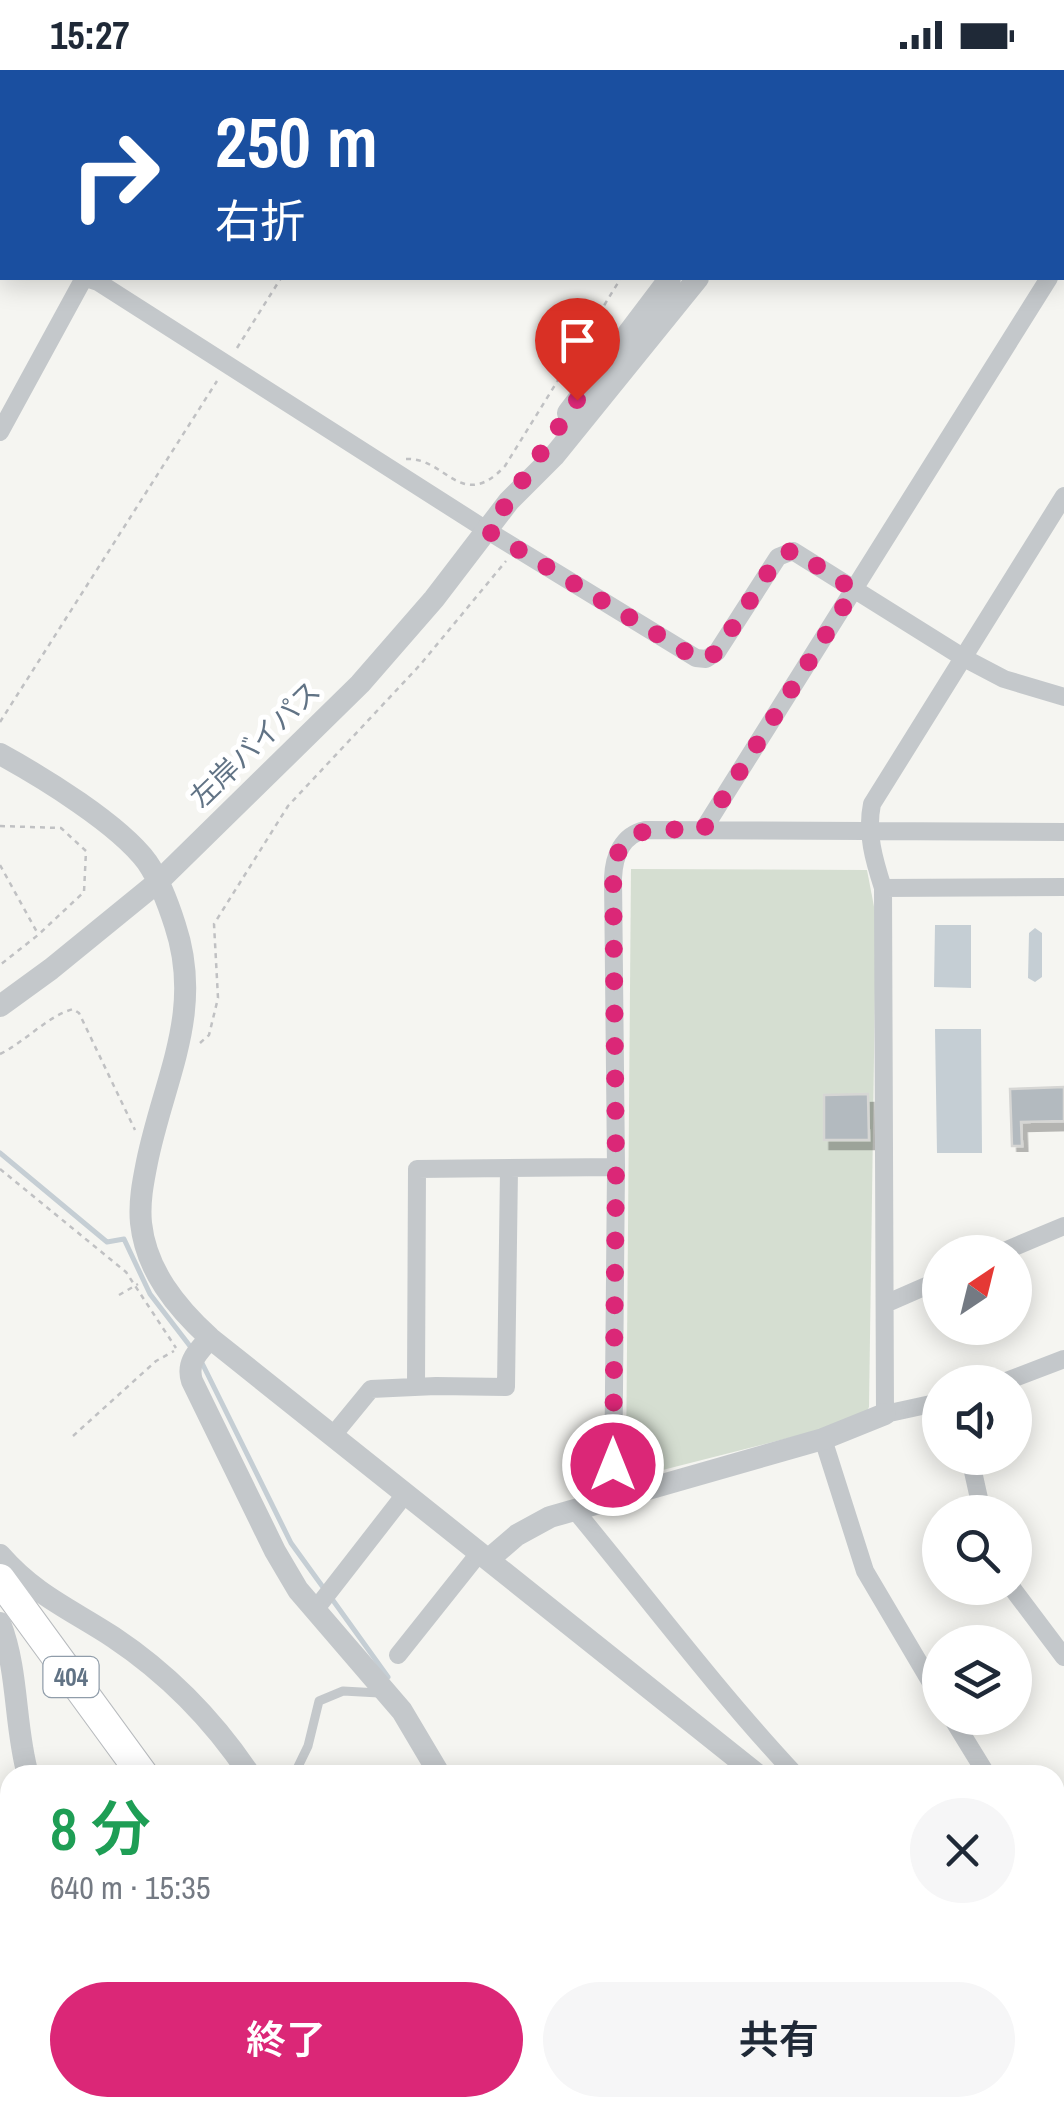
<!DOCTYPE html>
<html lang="ja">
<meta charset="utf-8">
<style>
:root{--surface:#fff;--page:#f6f6f7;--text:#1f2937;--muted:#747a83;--accent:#db2777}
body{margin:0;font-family:"Archivo Narrow","Noto Sans JP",sans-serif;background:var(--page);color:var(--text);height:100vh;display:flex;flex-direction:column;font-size:38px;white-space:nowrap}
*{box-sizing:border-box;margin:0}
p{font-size:32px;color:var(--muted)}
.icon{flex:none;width:55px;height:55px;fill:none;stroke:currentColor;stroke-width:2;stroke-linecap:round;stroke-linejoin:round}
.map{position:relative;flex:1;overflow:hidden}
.sheet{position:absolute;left:0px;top:1695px;width:1065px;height:352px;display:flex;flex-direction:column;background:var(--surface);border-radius:30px 30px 0 0;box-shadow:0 5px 25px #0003}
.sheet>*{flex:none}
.hud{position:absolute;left:0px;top:0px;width:1065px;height:210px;box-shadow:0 5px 25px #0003;background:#1a4fa0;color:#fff;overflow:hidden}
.needle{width:65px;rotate:35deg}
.controls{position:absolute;left:922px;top:1165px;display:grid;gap:20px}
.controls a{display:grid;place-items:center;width:110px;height:110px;border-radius:50%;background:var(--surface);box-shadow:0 5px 25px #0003;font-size:50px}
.pin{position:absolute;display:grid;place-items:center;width:85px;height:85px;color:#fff;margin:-102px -42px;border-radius:50% 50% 50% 0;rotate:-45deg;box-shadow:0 0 10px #0007}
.pin .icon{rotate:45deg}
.me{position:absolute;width:110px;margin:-55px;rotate:0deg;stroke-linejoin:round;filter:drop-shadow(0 0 8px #0008)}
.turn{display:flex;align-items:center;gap:35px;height:210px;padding:0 50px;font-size:45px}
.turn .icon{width:130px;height:130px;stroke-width:2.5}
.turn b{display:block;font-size:70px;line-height:85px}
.round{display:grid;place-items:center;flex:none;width:105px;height:105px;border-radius:52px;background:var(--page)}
.head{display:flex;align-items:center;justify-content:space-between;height:170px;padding:0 50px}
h1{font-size:60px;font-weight:600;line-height:75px;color:#1e9e55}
.action{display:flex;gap:20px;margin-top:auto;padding:20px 50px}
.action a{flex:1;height:115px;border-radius:60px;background:var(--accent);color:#fff;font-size:40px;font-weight:600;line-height:115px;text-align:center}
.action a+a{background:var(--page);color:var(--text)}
.status{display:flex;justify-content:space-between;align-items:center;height:70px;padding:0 50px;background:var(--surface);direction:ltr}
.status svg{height:28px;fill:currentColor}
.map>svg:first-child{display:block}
</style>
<div class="status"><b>15:27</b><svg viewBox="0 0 49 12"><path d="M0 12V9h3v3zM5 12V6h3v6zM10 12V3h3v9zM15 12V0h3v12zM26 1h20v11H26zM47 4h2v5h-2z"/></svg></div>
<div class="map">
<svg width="1064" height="2046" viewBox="0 0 1064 2046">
<defs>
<filter id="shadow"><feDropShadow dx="5.5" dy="9" stdDeviation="0" flood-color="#0004"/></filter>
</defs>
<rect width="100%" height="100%" fill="#f5f5f1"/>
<path fill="#d5ded1" d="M 631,799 L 867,800 L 876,847 L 869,1337 L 863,1349 L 635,1407 L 626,1400 Z"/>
<path fill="#c5ced4" d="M 935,855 L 971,855 L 971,918 L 934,917 Z
M 1035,858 L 1042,863 L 1042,907 L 1035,912 L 1028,908 L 1029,863 Z
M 935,959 L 981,959 L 982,1083 L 937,1083 Z"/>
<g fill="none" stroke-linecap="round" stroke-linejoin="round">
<path stroke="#c5ced4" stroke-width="5" d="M 0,1083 L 107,1172 L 124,1169 L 150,1224 L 193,1280
M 202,1293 L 291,1473 L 325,1520
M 332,1529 L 388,1607"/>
</g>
<path fill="#b3babf" stroke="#d6d6d4" stroke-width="2.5" filter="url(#shadow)" d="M 1064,1017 L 1064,1051 L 1021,1052 L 1022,1076 L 1012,1076 L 1010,1019 Z
M 868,1024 L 869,1070 L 824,1070 L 824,1025 Z"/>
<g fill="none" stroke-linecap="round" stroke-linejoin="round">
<defs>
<path id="trunk" d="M 0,1509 L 143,1705
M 389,2038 L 395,2046"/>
</defs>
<use href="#trunk" stroke="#b8bbbe" stroke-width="32"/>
<path stroke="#c0c1c3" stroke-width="2.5" stroke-dasharray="5 5" stroke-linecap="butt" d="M 411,2 L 412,0
M 752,2 L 753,0
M 923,2 L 926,0
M 237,278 L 281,208
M 406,389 C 446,387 461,443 505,396 L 621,208
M 0,652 L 217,311
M 0,756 L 61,758 L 86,781 L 84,822 L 38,865 L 0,895
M 0,795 L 38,864
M 200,973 L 209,965 L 218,928 L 214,854 L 288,736 L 420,595 L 506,491
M 0,984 C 25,972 46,947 73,939 L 79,943 L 135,1060
M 0,1099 L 126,1202 L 176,1278
M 119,1225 L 138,1214
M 73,1366 L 156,1291 L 174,1281
M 0,1786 L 10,1801
M 0,1857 L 10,1847
M 0,1883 L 10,1894
M 150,2038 L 158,2046"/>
<path stroke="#c4c8cb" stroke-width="9" d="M 294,1705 L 308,1676 L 319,1631 L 343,1621 L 379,1623"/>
<path stroke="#c4c8cb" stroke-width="18" d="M 106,0 L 107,2
M 1062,138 L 1064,139
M 0,155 L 2,157
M 1062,185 L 1064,183
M 86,208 L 98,212 L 488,461 L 696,588 L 706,589 L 717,582 L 778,487 L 793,481 L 964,588 L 1004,609 L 1064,627
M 0,362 L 84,208
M 703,760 L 1049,208
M 883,818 L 1064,817
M 1002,1182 L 1064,1156
M 885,1234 L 940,1210
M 1004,1312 L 1064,1289
M 416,1317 L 417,1099 L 616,1097
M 940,1332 L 885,1344 L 883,818 C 874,790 866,763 872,734 L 1064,426
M 334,1364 L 371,1319 L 436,1316 L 506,1317 L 509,1099
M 823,1369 L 865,1501 L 940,1628
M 970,1388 L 982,1442
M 613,1430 L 616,1097 L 613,808 C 614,786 622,765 645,760 L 1064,762
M 574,1439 C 646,1526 715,1618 792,1701 L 792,1705
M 1012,1518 L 1064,1587
M 315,1540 L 406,1423
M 398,1585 L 480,1482
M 952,1648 L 987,1705
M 1055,1774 L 1064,1757
M 574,2038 L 580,2046
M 750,2046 L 750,2038
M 845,2046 L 846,2038
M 938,2046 L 939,2038"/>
<path stroke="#c4c8cb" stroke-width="22" d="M 825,2 L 827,0
M 858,2 L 860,0
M 568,343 L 670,208
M 0,684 C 42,707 119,754 147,792 C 160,811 168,833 175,855 C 204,942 164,1008 147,1092 C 143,1112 139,1132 141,1153 C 146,1200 176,1237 210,1268 L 758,1705
M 0,936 L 51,899 L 159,811 L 360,614 L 434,529 L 509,431 L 554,386 L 698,208
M 210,1268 C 198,1282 186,1292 192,1311 L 275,1481 L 298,1520 L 402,1641 L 440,1705
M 0,1485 C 35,1525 70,1539 113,1567 C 167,1603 214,1651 250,1705
M 489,1489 L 517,1465 L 550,1447 L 823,1369 L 885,1344
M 0,1553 C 19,1602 14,1655 28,1705
M 1055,1972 L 1064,1980
M 248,2038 L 254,2046
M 480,2046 L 495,2038"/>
<use href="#trunk" stroke="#fff" stroke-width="30"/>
</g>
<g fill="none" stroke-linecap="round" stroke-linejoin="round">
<path stroke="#db2777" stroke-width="18" stroke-dasharray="0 32.4" d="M 577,330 L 488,461 L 696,588 L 706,589 L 717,582 L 778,487 L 793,480 L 854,520 L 703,760 C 663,761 627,749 613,796 L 616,1097 L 613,1395"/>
</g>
<g text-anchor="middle" stroke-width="10" stroke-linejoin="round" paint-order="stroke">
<rect fill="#fff" stroke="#909daa" stroke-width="2.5" x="43.5" y="1587" width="55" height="40" rx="8"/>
<g font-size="25" font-weight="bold" fill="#617385">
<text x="71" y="1616">404</text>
</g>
<g font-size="28" fill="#617385" stroke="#fff">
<text transform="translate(255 674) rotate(-44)" y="10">左岸バイパス</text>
</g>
</g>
</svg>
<div class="controls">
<a><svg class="needle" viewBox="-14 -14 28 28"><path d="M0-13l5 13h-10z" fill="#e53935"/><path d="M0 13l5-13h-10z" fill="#747a83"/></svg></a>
<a><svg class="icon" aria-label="sound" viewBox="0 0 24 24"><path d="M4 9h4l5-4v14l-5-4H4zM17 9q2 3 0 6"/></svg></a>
<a><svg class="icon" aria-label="search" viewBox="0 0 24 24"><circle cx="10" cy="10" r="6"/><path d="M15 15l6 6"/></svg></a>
<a><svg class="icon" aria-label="layers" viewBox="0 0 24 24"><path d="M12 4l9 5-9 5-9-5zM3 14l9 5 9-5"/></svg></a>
</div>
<div class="pin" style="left:577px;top:330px;background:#d93025"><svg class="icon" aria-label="arrive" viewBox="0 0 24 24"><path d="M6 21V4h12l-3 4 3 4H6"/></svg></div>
<svg class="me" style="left:613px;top:1395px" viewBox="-20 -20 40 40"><circle r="17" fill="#db2777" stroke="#fff" stroke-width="3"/><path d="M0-11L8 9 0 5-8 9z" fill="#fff"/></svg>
<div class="hud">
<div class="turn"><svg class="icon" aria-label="right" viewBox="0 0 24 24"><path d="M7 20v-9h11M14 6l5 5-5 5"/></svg><div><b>250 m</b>右折</div></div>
</div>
<section class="sheet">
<div class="head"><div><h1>8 分</h1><p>640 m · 15:35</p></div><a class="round"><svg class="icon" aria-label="close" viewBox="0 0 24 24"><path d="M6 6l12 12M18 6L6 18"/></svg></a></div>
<div class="action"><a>終了</a><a>共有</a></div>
</section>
</div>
